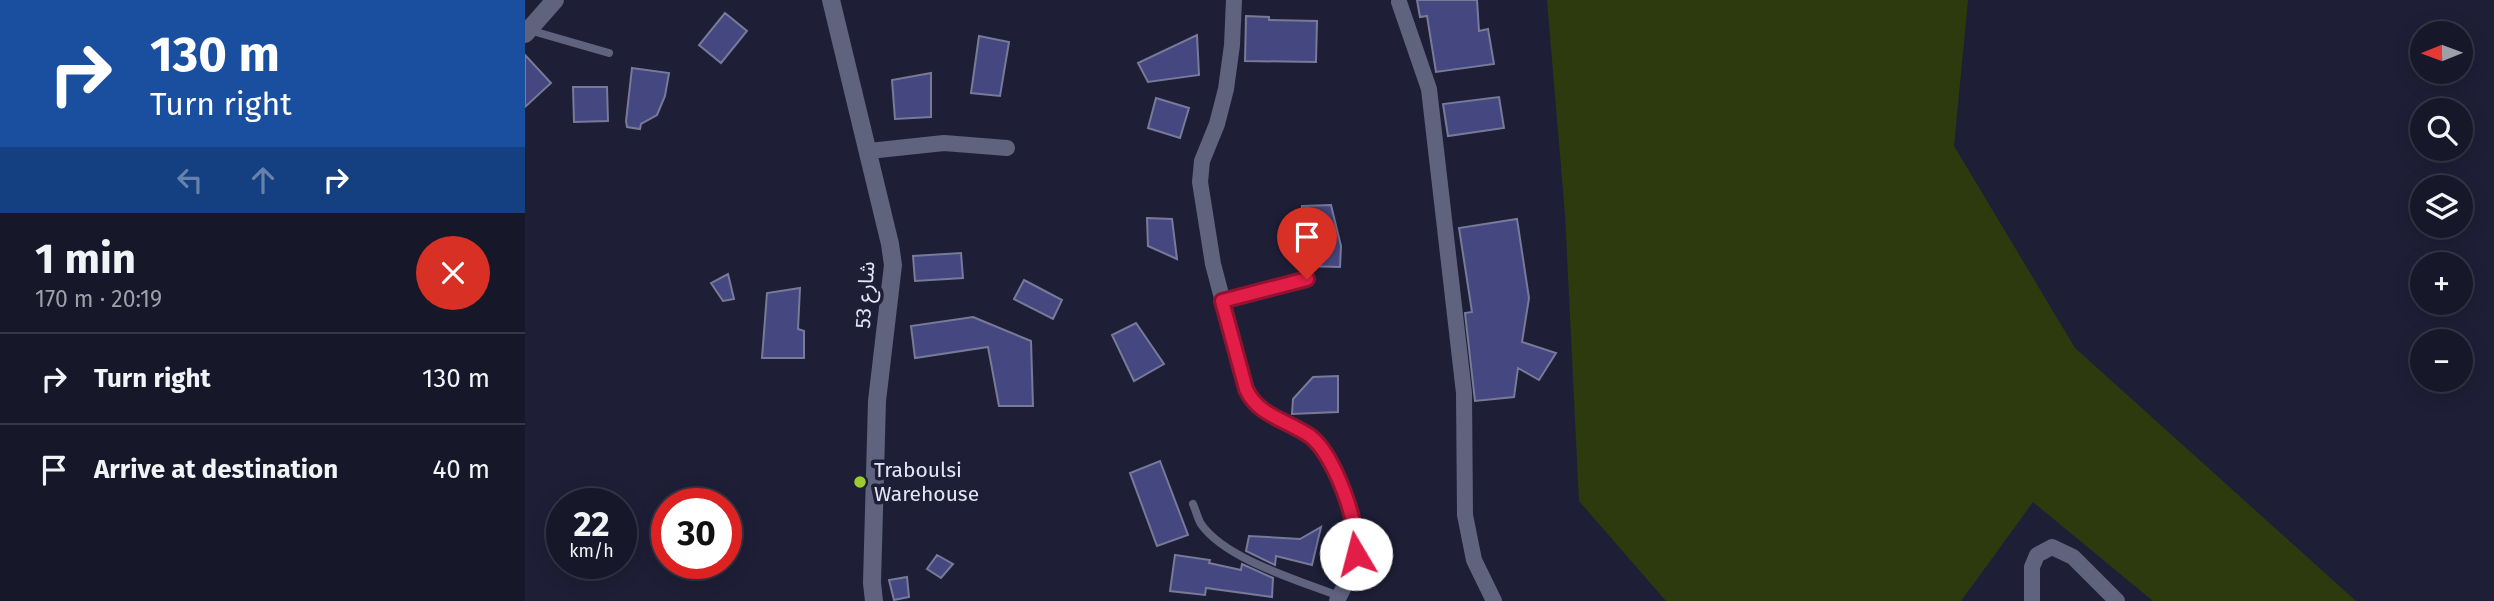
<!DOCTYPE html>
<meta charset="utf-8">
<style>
:root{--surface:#161729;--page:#232435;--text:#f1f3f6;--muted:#9e9fa8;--line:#353646}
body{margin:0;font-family:"Fira Sans","Noto Sans Arabic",sans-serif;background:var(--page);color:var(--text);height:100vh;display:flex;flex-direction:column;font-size:26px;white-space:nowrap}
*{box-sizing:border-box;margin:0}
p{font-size:23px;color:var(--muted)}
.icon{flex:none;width:38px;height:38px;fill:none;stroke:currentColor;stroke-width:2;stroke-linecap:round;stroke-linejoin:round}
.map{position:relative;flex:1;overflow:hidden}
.sheet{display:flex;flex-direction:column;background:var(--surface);width:525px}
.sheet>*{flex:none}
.guide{background:#1a4fa0;color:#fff;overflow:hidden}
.needle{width:46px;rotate:269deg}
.controls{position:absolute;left:1885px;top:21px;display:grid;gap:14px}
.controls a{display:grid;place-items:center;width:63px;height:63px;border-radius:50%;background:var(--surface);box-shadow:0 4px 18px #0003,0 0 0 2px var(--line);font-size:35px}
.speed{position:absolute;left:21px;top:488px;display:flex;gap:14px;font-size:35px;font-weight:700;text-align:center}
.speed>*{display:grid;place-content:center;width:91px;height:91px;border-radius:50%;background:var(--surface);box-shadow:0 4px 18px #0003,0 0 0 2px var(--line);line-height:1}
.speed small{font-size:18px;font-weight:400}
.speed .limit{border:10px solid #d22;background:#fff;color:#111}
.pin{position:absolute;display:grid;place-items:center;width:60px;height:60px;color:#fff;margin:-72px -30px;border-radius:50% 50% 50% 0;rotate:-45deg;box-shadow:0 0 7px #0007}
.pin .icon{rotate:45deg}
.me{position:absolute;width:77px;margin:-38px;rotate:352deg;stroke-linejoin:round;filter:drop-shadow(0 0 5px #0008)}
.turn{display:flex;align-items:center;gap:24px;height:147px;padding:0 35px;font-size:32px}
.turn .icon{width:91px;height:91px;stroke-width:2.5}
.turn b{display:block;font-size:49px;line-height:60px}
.lanes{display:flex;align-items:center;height:66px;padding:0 35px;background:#0003;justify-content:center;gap:35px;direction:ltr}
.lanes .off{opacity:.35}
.round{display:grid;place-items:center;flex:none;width:74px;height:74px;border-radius:37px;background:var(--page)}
.head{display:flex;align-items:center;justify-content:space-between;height:119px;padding:0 35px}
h1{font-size:42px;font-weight:700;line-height:52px}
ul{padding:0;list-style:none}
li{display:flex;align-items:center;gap:21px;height:91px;padding:0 35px;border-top:2px solid var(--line)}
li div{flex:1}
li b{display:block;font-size:26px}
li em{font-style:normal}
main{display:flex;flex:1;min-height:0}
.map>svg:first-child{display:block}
</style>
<main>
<section class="sheet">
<div class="guide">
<div class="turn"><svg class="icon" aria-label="right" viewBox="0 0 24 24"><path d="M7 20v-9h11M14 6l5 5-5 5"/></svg><div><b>130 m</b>Turn right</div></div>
<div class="lanes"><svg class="icon off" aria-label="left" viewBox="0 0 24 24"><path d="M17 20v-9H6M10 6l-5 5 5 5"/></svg><svg class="icon off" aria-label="ahead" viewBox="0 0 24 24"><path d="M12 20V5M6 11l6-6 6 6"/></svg><svg class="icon" aria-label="right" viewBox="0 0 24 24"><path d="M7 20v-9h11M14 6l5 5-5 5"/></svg></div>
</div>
<div class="head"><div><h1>1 min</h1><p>170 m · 20:19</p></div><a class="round" style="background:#d93025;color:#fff"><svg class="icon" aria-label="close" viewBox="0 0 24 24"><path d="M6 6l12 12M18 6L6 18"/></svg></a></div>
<ul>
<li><svg class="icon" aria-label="right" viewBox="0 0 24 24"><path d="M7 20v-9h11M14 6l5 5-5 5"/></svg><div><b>Turn right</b></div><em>130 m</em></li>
<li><svg class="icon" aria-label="arrive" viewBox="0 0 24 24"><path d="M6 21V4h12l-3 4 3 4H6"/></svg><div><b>Arrive at destination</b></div><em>40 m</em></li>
</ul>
</section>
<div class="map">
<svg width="1969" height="601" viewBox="0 0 1969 601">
<rect width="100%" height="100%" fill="#1e1f37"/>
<path fill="#2d3a0d" d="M 1022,0 L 1443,0 L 1429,146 L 1550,348 L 1831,601 L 1628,601 L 1508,502 L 1436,601 L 1141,601 L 1054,501 L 1040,214 Z"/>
<path fill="#454781" stroke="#777a98" stroke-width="2" d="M 892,0 L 952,0 L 954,31 L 963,29 L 969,64 L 911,72 L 902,16 L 895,17 Z
M 200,13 L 222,31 L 196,63 L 174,45 Z
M 721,16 L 744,17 L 744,20 L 792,21 L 791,62 L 720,61 Z
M 672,35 L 674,75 L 623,82 L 613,63 Z
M 454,36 L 484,42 L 475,96 L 446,93 Z
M 0,55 L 26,83 L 0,107 Z
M 107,68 L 144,73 L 140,96 L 132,115 L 116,124 L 115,129 L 102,127 L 101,121 Z
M 406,73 L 406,117 L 370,119 L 367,80 Z
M 48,87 L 82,87 L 83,121 L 49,122 Z
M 974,97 L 979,128 L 923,136 L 918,104 Z
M 631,98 L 664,108 L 655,138 L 623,128 Z
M 806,205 L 816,246 L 815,267 L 778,266 L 777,206 Z
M 622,218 L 647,219 L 652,259 L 623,246 Z
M 992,219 L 1004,298 L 997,342 L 1031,353 L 1014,380 L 993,368 L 989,397 L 950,401 L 940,313 L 947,312 L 934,228 Z
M 436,253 L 438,278 L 390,281 L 388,256 Z
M 203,274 L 209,299 L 198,301 L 186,283 Z
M 499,280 L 537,300 L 528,319 L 489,299 Z
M 275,288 L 273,329 L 279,331 L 279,358 L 237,358 L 242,293 Z
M 448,317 L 506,341 L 508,406 L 474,406 L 463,347 L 390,358 L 386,326 Z
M 611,323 L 639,364 L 609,381 L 587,335 Z
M 813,376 L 813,412 L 767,414 L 768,399 L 788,377 Z
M 635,461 L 663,535 L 632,546 L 605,473 Z
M 796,527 L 787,565 L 751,556 L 750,565 L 721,551 L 724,536 L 775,539 Z
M 412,555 L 428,564 L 416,578 L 402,569 Z
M 650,555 L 685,560 L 684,563 L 716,570 L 717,564 L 748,578 L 747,597 L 681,588 L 680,595 L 645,591 Z
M 382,577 L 384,597 L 369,600 L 364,580 Z"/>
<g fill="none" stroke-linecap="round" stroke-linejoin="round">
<path stroke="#60637e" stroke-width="8" d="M 4,30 L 84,53
M 668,504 C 671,511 673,519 676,524 C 700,559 775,581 814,596"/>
<path stroke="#60637e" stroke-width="16" d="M 709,0 L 707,45 L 701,89 L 692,124 L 677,161 L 675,182 L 688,264 L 721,389 C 733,415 761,420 784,436 C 806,451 833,519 832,546 C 832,566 820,584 812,601
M 874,2 L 904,89 L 939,393 L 940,515 L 949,560 L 969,601
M 344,151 L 419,143 L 482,148
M 697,301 L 782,279
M 1507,601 L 1507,567 L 1512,555 L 1527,547 L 1548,557 L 1592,601"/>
<path stroke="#60637e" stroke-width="18" d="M 306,0 L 365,244 L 368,265 L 352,401 L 347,583 L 349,601
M 0,34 L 30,0"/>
</g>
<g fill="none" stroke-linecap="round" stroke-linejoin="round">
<defs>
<path id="route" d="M 782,279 L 697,301 L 721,389 C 733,416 762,420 785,436 C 809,454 835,525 831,554"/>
</defs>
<use href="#route" stroke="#92132f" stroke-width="18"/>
<use href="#route" stroke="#e11d48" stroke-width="12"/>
</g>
<circle fill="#9dca2f" stroke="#1e1f37" stroke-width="2.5" cx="335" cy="482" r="7"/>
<g text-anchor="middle" stroke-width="7" stroke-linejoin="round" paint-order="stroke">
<g font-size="21" fill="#e4e6f8" stroke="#1e1f37">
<text transform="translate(340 295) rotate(-86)" y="7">شارع 53</text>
</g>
<g font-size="21" fill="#e4e6f8" stroke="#1e1f37" text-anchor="start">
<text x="349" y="477">Traboulsi<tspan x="349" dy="24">Warehouse</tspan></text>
</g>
</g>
</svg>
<div class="controls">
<a><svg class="needle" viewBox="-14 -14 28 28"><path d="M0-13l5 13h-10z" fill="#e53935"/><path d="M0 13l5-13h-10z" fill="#9e9fa8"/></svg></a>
<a><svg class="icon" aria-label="search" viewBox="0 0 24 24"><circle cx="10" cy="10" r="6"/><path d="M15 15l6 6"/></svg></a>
<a><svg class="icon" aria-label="layers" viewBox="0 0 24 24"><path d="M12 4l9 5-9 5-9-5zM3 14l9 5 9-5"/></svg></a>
<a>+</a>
<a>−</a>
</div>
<div class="speed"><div>22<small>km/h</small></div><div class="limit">30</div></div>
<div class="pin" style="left:782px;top:279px;background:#d93025"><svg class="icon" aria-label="arrive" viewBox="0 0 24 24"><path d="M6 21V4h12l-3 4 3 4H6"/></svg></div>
<svg class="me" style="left:831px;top:554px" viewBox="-20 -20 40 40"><circle r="19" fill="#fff"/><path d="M0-13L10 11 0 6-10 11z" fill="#e11d48"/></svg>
</div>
</main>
